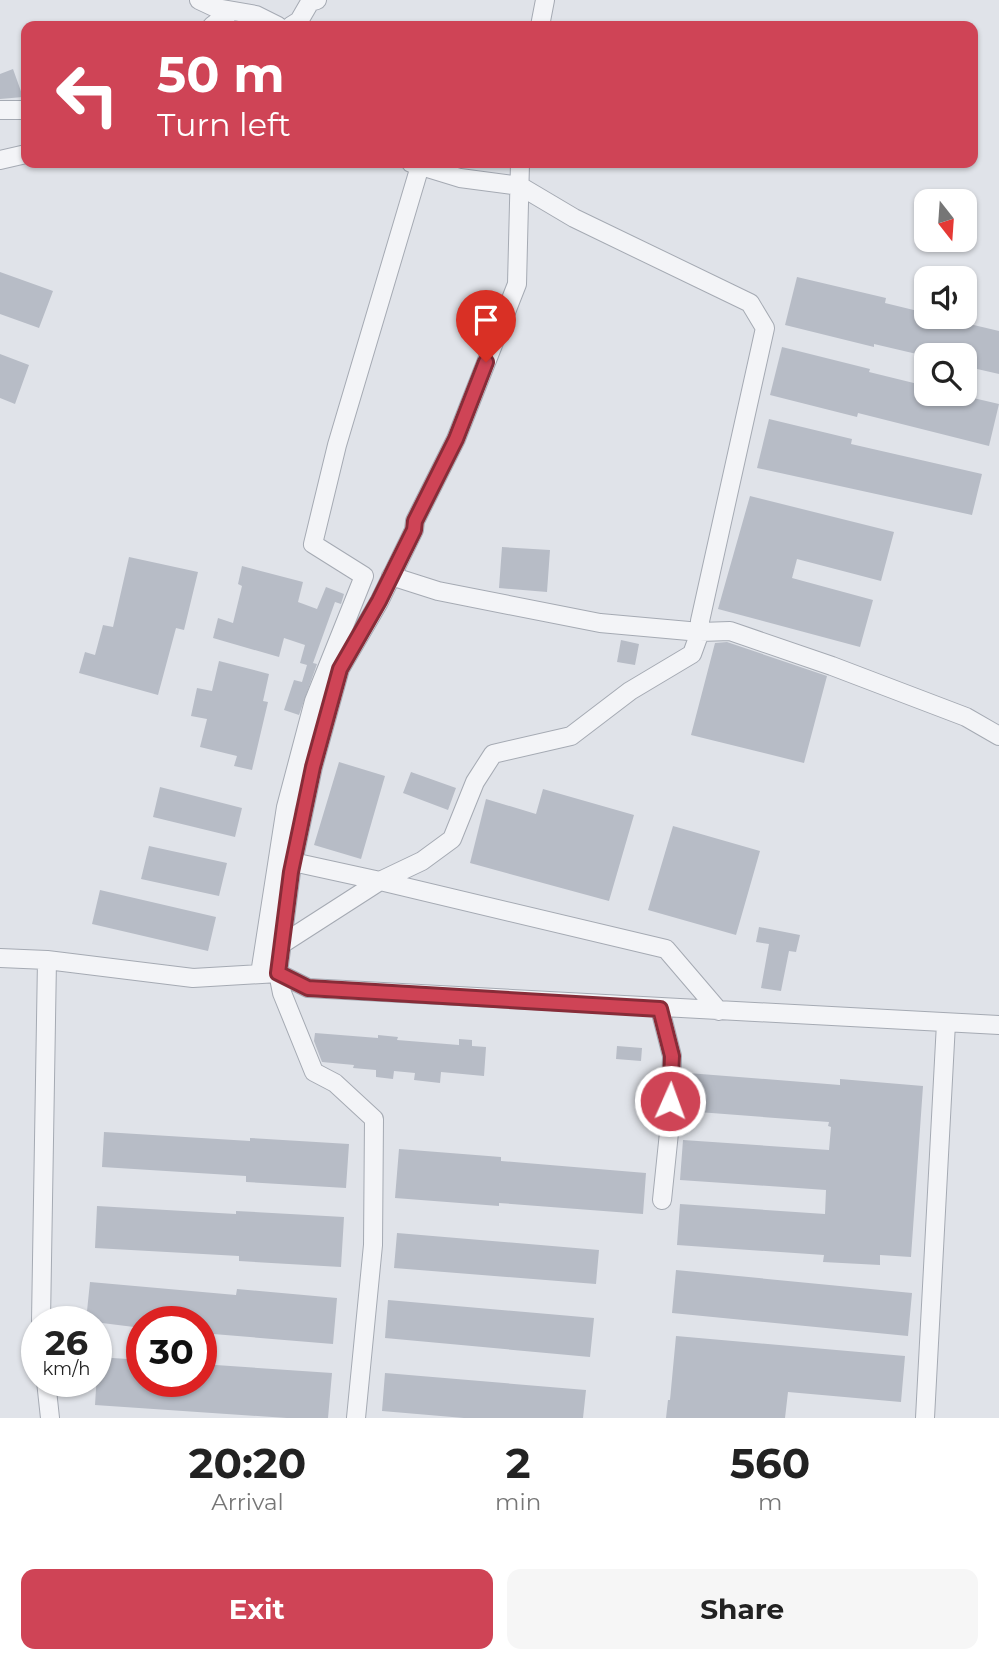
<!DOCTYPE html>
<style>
:root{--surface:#fff;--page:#f6f6f6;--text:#222;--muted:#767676;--accent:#cf4456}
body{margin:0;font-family:Montserrat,sans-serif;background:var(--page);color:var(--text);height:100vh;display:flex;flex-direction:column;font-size:26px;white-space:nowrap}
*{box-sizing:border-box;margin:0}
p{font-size:23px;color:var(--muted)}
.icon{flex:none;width:38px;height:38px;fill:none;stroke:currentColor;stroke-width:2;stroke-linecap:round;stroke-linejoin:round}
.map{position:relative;height:1418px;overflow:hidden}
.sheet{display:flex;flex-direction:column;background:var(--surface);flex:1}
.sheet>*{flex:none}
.hud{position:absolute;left:21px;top:21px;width:957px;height:147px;border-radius:14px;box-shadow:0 2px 5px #0004;background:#cf4456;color:#fff;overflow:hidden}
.needle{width:46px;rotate:163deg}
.tools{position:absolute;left:914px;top:189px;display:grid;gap:14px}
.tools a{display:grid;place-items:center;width:63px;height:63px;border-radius:14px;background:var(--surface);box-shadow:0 2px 5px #0004;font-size:35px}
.speed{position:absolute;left:21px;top:1306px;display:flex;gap:14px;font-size:35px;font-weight:700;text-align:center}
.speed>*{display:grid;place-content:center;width:91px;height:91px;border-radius:50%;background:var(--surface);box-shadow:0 2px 5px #0004;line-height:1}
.speed small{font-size:18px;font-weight:400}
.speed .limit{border:10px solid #d22;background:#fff;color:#111}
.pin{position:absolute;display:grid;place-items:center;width:60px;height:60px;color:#fff;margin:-72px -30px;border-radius:50% 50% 50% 0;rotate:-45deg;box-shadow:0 0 7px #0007}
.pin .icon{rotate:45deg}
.me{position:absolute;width:77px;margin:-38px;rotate:2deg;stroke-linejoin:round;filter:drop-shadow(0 0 5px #0008)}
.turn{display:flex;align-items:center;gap:24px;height:147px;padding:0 21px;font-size:32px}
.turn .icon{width:91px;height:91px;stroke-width:2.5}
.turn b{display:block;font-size:49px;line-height:60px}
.eta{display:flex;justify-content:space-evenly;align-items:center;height:119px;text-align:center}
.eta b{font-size:42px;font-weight:700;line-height:49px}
.button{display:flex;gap:14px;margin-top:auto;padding:14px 21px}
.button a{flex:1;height:80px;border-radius:14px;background:var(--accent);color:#fff;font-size:28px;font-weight:700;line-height:80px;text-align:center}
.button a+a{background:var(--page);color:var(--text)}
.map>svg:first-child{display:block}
</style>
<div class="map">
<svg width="999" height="1418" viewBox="0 0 999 1418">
<rect width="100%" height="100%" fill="#e0e3e9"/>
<path fill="#b7bcc6" d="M 13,69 L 23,97 L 0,99 L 0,74 Z
M 0,272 L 53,291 L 39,328 L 0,314 Z
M 797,277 L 886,298 L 885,303 L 926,313 L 926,317 L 940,317 L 999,331 L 999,374 L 964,366 L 964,355 L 921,355 L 874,344 L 874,347 L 785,325 Z
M 782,347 L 870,369 L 869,372 L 926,386 L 926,394 L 956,394 L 999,404 L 989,446 L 858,413 L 857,417 L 770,395 Z
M 0,354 L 29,365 L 15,404 L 0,398 Z
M 769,419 L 852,439 L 851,444 L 982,474 L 972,515 L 757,468 Z
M 750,496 L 894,532 L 881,581 L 797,559 L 792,578 L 873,600 L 860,647 L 718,609 Z
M 502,547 L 550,550 L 547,592 L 499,588 Z
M 129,557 L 198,572 L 184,630 L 176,628 L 158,695 L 79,673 L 85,652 L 95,655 L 103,625 L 113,627 Z
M 242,566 L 303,582 L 298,602 L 317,609 L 326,587 L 344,594 L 341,604 L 335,602 L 313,663 L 317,664 L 299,715 L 284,710 L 294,680 L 302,682 L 307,665 L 300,663 L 305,645 L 284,638 L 279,657 L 213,638 L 218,618 L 233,623 L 242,586 L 238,584 Z
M 621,640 L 639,644 L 635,665 L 617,662 Z
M 727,642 L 827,676 L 804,763 L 691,735 L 715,643 Z
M 219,661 L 269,674 L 263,701 L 268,702 L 252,770 L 234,766 L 237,756 L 200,747 L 207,719 L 191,716 L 197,688 L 212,691 Z
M 339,762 L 385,776 L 361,859 L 314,845 Z
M 411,772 L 456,788 L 448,810 L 403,793 Z
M 160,787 L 242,808 L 235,837 L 153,817 Z
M 543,789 L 634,815 L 609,901 L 470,863 L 486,799 L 536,814 Z
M 673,826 L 760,851 L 736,935 L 648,910 Z
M 149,846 L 227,863 L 219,896 L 141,879 Z
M 100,890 L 216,917 L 208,951 L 92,924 Z
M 759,927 L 800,935 L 796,952 L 789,951 L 781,991 L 761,988 L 769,944 L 756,942 Z
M 315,1033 L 378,1038 L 378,1035 L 398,1037 L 397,1040 L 459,1045 L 459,1039 L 472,1040 L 472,1046 L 486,1047 L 484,1076 L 441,1072 L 440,1083 L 414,1080 L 415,1073 L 394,1071 L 393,1079 L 376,1077 L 376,1070 L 353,1068 L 354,1065 L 322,1062 L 314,1041 Z
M 617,1046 L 642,1048 L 641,1061 L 616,1059 Z
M 688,1073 L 840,1085 L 840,1079 L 923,1086 L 911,1257 L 880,1255 L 880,1265 L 823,1262 L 824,1255 L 677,1245 L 680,1204 L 825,1214 L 826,1190 L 680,1180 L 683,1140 L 829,1150 L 831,1127 L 828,1126 L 829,1122 L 685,1111 Z
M 104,1132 L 250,1141 L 250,1138 L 349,1144 L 346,1188 L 246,1182 L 246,1176 L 102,1167 Z
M 399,1149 L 501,1157 L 501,1161 L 646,1173 L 643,1214 L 499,1203 L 499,1206 L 395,1198 Z
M 97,1206 L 236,1214 L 236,1211 L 344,1217 L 341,1267 L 239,1261 L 239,1256 L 95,1248 Z
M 397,1233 L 599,1250 L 596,1284 L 394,1268 Z
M 676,1270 L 912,1293 L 908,1336 L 672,1313 Z
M 90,1282 L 236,1295 L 237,1289 L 337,1298 L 333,1344 L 201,1333 L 201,1321 L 142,1321 L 142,1328 L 86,1321 Z
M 388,1300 L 594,1318 L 590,1357 L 385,1338 Z
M 676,1336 L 905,1356 L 901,1402 L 788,1392 L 785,1418 L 666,1418 L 668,1400 L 670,1400 Z
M 98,1357 L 142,1360 L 142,1381 L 201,1381 L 201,1364 L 332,1373 L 328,1418 L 287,1418 L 95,1405 Z
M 385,1373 L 586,1390 L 583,1418 L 464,1418 L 382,1411 Z"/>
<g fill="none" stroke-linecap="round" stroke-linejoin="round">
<defs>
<path id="minor" d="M 199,0 L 216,8 L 256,15 L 278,26
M 212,26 L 232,11
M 291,26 L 299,21 L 310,2 L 317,0
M 540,26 L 545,0
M 0,110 L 26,110
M 0,160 L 26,154
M 391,576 L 438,591 L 600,623 L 700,632 L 730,631 L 832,666 L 966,717 L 999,736
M 293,862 L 380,881 L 666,949 L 719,1011
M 282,944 L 380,881 L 422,861 L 452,839 L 475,782 L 493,754 L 571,736 L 630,691 L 692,654 L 700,632 L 700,621 L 765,328 L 750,303 L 574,218 L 520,186 L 460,178 L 411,163
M 0,958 L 47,960 L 193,978 L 278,973 L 308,988 L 999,1025
M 260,974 L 286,807 L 314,701 L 364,576 L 313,544 L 337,445 L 420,166
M 660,1009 L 672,1056 L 670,1123 L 662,1200
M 41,1321 L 47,960
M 46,1381 L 50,1418
M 356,1418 L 373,1245 L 374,1119 L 335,1083 L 314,1072 L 282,993 L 278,973 L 291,872 L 313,767 L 340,669 L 379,602 L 414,530 L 415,521 L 456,439 L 517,284 L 520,163
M 925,1418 L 946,1023"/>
</defs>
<use href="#minor" stroke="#a5aab3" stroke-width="20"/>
<use href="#minor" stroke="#f3f4f7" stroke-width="18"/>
</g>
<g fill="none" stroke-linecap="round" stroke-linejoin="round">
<defs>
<path id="route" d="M 486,362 L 456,439 L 415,521 L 414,530 L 379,601 L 340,669 L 313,767 L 291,872 L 278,973 L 308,988 L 660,1009 L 672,1056 L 670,1101"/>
</defs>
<use href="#route" stroke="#872c38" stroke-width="18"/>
<use href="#route" stroke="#cf4456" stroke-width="12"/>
</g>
</svg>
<div class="tools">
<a><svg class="needle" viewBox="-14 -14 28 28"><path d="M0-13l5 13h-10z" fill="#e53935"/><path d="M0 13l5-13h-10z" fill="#767676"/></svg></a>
<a><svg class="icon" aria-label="sound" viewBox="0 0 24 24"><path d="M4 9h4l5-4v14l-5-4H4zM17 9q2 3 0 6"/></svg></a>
<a><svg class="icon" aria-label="search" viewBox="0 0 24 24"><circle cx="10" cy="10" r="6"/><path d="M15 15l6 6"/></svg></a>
</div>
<div class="speed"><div>26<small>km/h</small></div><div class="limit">30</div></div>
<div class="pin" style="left:486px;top:362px;background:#d93025"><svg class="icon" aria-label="arrive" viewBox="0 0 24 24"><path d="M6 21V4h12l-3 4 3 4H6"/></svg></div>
<svg class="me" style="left:670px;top:1101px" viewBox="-20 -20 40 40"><circle r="17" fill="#cf4456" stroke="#fff" stroke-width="3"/><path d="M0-11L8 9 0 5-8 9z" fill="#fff"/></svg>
<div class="hud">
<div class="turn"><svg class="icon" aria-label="left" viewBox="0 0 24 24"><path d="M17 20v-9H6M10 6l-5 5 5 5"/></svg><div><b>50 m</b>Turn left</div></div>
</div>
</div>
<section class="sheet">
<div class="eta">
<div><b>20:20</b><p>Arrival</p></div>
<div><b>2</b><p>min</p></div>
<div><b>560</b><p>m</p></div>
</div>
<div class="button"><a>Exit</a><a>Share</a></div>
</section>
